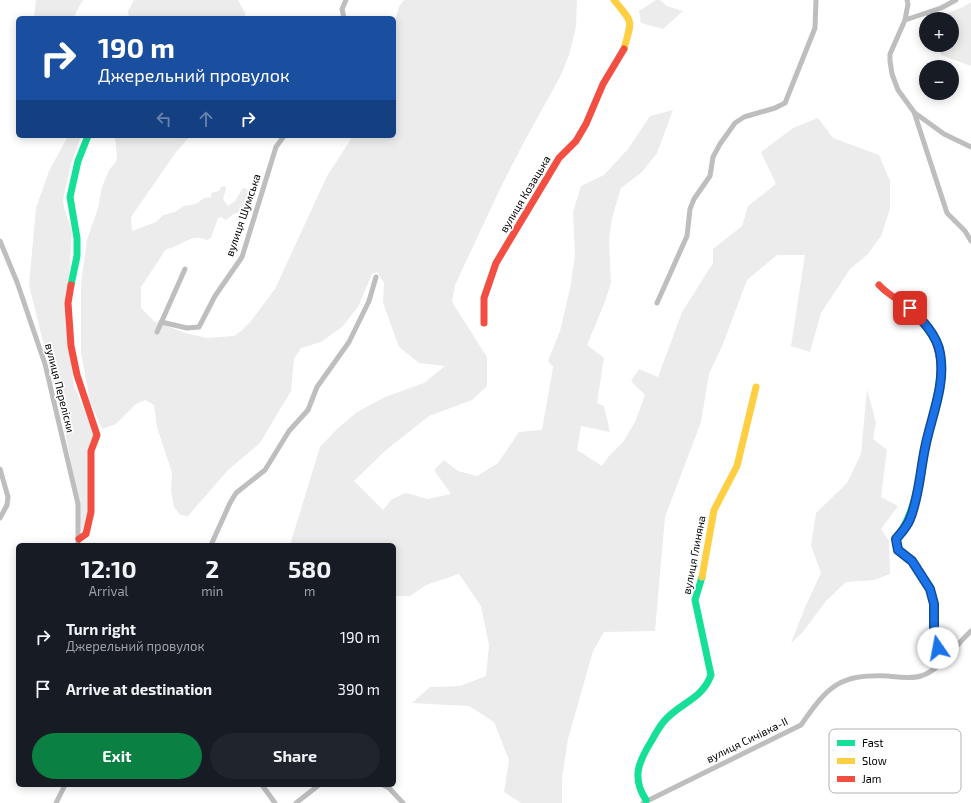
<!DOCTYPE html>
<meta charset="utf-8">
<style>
:root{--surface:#171b24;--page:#20242c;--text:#f1f3f6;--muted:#9ea1a6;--accent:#0b8043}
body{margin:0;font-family:"Exo 2",sans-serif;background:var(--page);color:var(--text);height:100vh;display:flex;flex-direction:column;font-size:15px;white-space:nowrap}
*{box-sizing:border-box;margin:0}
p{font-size:13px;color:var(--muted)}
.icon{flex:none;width:22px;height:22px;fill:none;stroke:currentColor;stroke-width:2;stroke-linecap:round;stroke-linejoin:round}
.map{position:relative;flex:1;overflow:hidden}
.sheet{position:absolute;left:16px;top:543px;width:380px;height:244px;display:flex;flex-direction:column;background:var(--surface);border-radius:6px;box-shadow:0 2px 10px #0003}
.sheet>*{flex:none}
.guide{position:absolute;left:16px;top:16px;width:380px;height:122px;border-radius:6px;box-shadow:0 2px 10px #0003;background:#1a4fa0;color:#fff;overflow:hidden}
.buttons{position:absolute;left:919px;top:12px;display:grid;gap:8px}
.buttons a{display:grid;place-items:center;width:40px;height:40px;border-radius:50%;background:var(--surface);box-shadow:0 2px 10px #0003;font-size:20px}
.pin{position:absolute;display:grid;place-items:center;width:34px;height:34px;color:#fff;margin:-17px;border-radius:8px;box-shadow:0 2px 6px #0006}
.me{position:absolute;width:44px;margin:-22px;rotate:348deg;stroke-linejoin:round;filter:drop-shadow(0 0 3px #0008)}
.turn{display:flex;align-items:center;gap:14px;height:84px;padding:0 16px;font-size:18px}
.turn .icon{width:52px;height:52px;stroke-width:2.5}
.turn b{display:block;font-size:28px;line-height:34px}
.lanes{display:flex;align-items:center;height:38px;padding:0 16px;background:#0003;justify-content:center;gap:20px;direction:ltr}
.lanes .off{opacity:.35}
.eta{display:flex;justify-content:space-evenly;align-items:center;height:68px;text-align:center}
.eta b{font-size:24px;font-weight:700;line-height:28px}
.primary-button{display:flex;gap:8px;margin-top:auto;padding:8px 16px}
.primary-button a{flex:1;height:46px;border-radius:24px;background:var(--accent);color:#fff;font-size:16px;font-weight:700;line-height:46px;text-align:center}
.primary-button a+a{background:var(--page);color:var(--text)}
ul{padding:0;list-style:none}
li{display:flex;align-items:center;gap:12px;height:52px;padding:0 16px}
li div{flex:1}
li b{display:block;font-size:15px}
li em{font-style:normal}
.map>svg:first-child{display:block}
</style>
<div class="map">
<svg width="971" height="803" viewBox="0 0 971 803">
<rect width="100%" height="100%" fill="#fff"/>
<path fill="#ececec" d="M 36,0 L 83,0 L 73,18 L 34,18 Z
M 134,0 L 238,0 L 245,13 L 245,18 L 129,18 L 128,11 Z
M 404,0 L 577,0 L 576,27 L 569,55 L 560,77 L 524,142 L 500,189 L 455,285 L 452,302 L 487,357 L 487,386 L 472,400 L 429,416 L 386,450 L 354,481 L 383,510 L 392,499 L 406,493 L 428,499 L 451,494 L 434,470 L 444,460 L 458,471 L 477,476 L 498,463 L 519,432 L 542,430 L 553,367 L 548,361 L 560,331 L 570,289 L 575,255 L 573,212 L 581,186 L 604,175 L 628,149 L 650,116 L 673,110 L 657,153 L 642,172 L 621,188 L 612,218 L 609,240 L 611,283 L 604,304 L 587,345 L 604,358 L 597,403 L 604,406 L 610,432 L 581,426 L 577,450 L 602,466 L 609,456 L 623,442 L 635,422 L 645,395 L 631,381 L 639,369 L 658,377 L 682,312 L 713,263 L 713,249 L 742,226 L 748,206 L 776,184 L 761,152 L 793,128 L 818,118 L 833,138 L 879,155 L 890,181 L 890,209 L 881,236 L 867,255 L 850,269 L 821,313 L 810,352 L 791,346 L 805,255 L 777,255 L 747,280 L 723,344 L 709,374 L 701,422 L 665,517 L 655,631 L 604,632 L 593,651 L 568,739 L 562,779 L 562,803 L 521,803 L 504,792 L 509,760 L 494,722 L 469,706 L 412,703 L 430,687 L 460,686 L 486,676 L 489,645 L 481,606 L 459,574 L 426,585 L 410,596 L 394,596 L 394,545 L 290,545 L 320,447 L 337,429 L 357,412 L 385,397 L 424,383 L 445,366 L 419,363 L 399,347 L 383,303 L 384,283 L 377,272 L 372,274 L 358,307 L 342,327 L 321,342 L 301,348 L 294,359 L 291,391 L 260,443 L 228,470 L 188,516 L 180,515 L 174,507 L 171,491 L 172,473 L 157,427 L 154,405 L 145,400 L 136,404 L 116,424 L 102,429 L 90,401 L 81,353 L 81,283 L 87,240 L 98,208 L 102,187 L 109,170 L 116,162 L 117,157 L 115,136 L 190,136 L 176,152 L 131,217 L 132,231 L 156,222 L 163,215 L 175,212 L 184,206 L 196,204 L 204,198 L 211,197 L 211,193 L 219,191 L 221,187 L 225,186 L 226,189 L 223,199 L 228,206 L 235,201 L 242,189 L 245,188 L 251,192 C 249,207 247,209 234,214 C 231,215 229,218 226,220 L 221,217 L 218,218 L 211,238 L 206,240 C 193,232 180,247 166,249 L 141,287 L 141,308 L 154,321 L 185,333 L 207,338 L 234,336 L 240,332 L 251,321 L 275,289 L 327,176 L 353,136 L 394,136 L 394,24 L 399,7 Z
M 656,0 L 660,0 L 667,6 L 683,11 L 663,29 L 641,23 L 639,11 Z
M 971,2 L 971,66 L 941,55 L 937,45 L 952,45 L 952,19 L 933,19 L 965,6 Z
M 68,136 L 81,136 L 70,167 L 63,200 L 64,208 L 72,231 L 69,276 L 65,305 L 74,386 L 94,433 L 88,509 L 84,534 L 80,530 L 80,508 L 64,427 L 29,285 L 36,208 L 49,171 Z
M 867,389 L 876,423 L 873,439 L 887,450 L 881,497 L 898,506 L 881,529 L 889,541 L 890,574 L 874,580 L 846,582 L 826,601 L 802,633 L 791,643 L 806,605 L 821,573 L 811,545 L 816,513 L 847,483 L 861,454 Z"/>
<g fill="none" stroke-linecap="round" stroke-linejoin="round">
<path stroke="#bebebe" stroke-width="5" d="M 907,0 L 908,4 L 905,20 L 890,54 L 890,61 L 892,74 L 898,90 L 914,112 L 947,213 L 965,231 L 971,241
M 344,18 L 342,9 L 346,0
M 905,20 L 941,8 L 956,0
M 915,113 L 944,134 L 971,147
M 0,241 L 17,282 L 45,364 L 78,504 L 78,545
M 657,303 L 687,236 L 690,209 L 694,199 L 710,176 L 713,157 L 720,144 L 735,123 L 744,117 L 775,108 L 785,103 L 815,28 L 816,0
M 161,322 L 187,328 L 199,327 L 215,296 L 242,257 L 276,147 L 284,136
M 157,332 L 185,269
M 0,469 L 8,497 L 7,505 L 0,518
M 211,545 L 230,503 L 236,493 L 265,470 L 289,431 L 308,410 L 317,387 L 349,342 L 369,301 L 376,277
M 262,785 L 275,803
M 383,785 L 389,788 L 403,803
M 56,803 L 65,785
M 296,803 L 319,785
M 643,803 L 801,725 C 828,686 839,674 888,676 C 898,677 911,679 921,676 C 944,668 954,646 971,631"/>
<path stroke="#16e098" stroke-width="7" d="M 71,285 L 77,256 L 77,238 L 70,197 L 78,161 L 88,136
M 927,441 C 918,477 918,508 896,539 L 898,550 C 916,564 930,583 934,605
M 646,800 C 631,777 639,761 652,740 C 656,733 660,725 666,719 C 681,703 703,698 711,675 L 695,600 L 702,577"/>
<path stroke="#ffcf43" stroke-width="7" d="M 614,0 C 634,24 632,19 624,49
M 702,577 L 714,510 L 737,466 L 756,387"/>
<path stroke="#f24e42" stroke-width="7" d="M 71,285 L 68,303 L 71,346 L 77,375 L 97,435 L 91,451 L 91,512 L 86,534 L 79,539
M 879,285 C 891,298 903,301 915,312 C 956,352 937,394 927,441
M 484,323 L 484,298 L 496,263 L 559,158 L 576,141 L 586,124 L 603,84 L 624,49
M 934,605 L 934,634 L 942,663"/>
</g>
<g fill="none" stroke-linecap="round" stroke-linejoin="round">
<defs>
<path id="route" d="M 910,308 C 922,320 937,335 940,353 C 946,385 931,417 925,448 C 920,472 919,497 910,519 C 907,527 901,533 896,539 L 898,550 L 912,561 L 930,589 L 934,604 L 934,634 L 938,648"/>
</defs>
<use href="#route" stroke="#114b97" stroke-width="10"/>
<use href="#route" stroke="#1a73e8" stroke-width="7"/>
</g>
<g text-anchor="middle" stroke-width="3.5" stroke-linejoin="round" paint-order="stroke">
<g font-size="11" fill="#000" stroke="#fff">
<text transform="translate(525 194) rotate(-59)" y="4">вулиця Козацька</text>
<text transform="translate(243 215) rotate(-71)" y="4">вулиця Шумська</text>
<text transform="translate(60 388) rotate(76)" y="4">вулиця Переліски</text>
<text transform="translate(694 555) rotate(-79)" y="4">вулиця Глиняна</text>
<text transform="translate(747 740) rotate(-26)" y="4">вулиця Сичівка-II</text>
</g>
</g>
<rect x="829" y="729" width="132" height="64" rx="6" fill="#fff" stroke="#b2b2b2" stroke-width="1"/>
<rect x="837" y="740" width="18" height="6" fill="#16e098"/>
<rect x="837" y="758" width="18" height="6" fill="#ffcf43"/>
<rect x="837" y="776" width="18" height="6" fill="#f24e42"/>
<g font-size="11" fill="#000">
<text x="862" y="747">Fast</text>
<text x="862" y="765">Slow</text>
<text x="862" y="783">Jam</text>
</g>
</svg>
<div class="buttons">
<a>+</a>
<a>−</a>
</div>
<div class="pin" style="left:910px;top:308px;background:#d93025"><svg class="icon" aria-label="arrive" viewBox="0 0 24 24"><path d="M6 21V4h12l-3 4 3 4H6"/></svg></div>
<svg class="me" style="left:938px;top:648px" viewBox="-20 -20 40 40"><circle r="19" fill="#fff"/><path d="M0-13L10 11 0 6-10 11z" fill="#1a73e8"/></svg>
<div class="guide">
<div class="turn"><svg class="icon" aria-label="right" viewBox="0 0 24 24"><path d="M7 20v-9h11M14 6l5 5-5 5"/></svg><div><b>190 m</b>Джерельний провулок</div></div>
<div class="lanes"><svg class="icon off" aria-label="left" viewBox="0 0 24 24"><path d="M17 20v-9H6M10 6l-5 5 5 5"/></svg><svg class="icon off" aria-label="ahead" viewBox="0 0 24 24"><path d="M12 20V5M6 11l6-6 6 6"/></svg><svg class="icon" aria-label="right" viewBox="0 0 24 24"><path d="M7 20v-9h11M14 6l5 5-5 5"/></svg></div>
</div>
<section class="sheet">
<div class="eta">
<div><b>12:10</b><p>Arrival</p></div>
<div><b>2</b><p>min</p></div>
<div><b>580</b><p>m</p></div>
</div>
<ul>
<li><svg class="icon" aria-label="right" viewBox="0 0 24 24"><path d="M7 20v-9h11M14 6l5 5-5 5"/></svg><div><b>Turn right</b><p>Джерельний провулок</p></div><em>190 m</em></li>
<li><svg class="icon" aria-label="arrive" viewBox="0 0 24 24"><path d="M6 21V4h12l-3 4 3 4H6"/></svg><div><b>Arrive at destination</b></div><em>390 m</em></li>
</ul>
<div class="primary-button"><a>Exit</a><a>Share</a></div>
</section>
</div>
